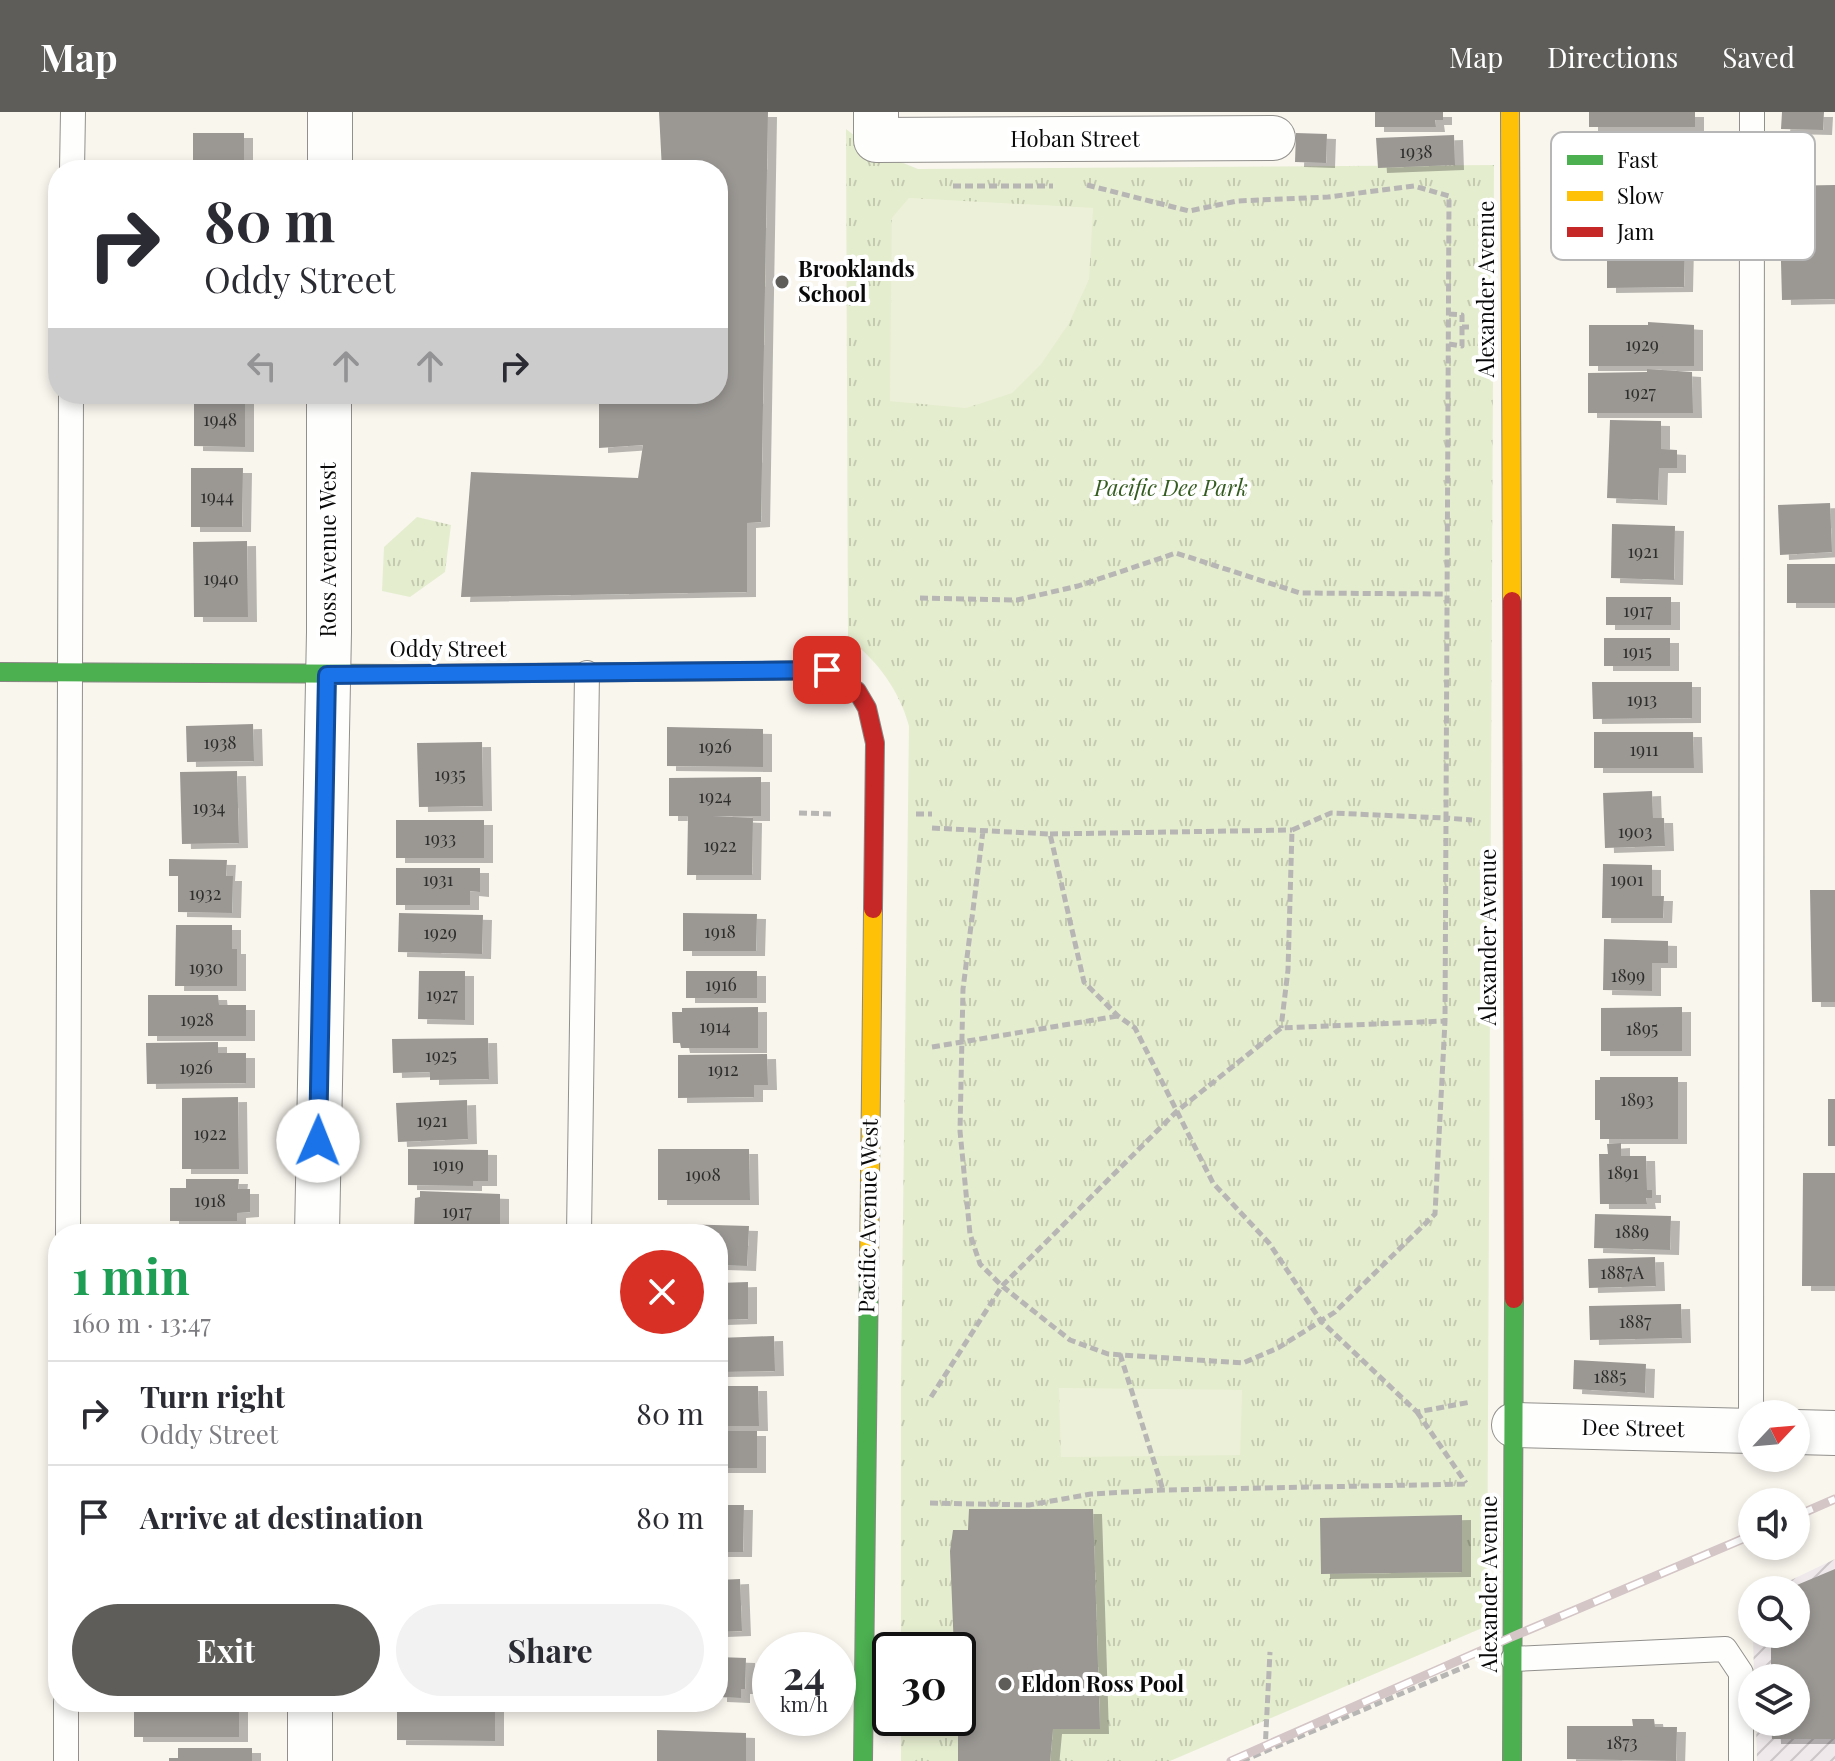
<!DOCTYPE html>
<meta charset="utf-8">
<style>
:root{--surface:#fff;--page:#f2f2f3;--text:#2b2b33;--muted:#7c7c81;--line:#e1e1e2;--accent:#5e5d5a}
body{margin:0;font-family:"Playfair Display",serif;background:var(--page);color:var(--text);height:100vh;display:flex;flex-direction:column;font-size:30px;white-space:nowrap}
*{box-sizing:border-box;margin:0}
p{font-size:26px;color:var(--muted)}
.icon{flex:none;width:44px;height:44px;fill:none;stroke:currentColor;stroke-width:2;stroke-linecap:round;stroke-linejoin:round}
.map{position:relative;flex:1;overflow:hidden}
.drawer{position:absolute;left:48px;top:1112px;width:680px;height:488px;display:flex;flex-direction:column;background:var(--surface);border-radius:32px;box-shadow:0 4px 12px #0003}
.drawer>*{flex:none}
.guide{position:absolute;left:48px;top:48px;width:680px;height:244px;border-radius:32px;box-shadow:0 4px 12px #0003;background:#fff;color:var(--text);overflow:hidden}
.needle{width:52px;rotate:64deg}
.buttons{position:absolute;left:1738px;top:1288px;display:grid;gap:16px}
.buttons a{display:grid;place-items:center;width:72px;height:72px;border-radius:50%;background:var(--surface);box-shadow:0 4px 12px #0003;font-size:40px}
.speed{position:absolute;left:752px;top:1520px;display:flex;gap:16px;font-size:40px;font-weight:700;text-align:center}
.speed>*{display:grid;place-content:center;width:104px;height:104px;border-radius:50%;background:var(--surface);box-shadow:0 4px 12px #0003;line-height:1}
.speed small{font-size:20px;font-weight:400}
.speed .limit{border:4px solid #111;border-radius:12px;background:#fff;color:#111}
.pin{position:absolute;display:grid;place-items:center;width:68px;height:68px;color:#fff;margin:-34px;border-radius:16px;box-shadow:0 4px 12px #0006}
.me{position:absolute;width:88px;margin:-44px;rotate:1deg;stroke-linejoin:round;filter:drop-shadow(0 0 6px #0008)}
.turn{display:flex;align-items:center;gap:28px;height:168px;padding:0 24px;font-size:36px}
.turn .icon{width:104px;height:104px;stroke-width:2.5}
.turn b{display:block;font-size:56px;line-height:68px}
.lanes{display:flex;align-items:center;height:76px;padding:0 24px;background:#0003;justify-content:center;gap:40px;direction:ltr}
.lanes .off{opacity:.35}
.round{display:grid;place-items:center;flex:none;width:84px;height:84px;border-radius:42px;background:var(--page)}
.overview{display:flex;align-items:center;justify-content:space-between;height:136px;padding:0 24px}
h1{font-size:48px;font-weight:700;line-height:60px;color:#1e9e55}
.button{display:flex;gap:16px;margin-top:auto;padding:16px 24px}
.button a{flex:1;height:92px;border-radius:48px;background:var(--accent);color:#fff;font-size:32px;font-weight:700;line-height:92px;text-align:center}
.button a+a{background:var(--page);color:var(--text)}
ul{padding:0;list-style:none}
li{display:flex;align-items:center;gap:24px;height:104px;padding:0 24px;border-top:2px solid var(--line)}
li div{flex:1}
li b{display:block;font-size:30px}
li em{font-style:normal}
header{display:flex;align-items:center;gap:48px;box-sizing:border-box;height:112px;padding:0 40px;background:var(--accent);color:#fff}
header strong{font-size:38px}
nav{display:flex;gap:44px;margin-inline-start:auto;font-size:28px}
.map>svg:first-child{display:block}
</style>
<header>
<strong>Map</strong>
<nav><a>Map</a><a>Directions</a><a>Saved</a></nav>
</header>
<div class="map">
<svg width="1835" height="1649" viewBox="0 0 1835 1649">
<defs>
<pattern id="industrial-furrows" width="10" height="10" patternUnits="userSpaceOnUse" patternTransform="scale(2)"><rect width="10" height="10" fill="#efe9eb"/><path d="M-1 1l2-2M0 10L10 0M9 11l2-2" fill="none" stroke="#ccc6c8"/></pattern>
<pattern id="park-tufts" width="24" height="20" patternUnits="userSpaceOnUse" patternTransform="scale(2)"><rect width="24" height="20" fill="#e5edcf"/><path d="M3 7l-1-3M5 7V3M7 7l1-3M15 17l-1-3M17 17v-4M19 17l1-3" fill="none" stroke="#c3cab0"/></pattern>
<filter id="shadow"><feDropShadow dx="9" dy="5" stdDeviation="0" flood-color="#0004"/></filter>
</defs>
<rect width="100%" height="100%" fill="#f9f6ee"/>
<path fill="url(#industrial-furrows)" d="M 1835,1447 L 1835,1649 L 1757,1649 L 1756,1610 L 1796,1610 L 1796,1566 L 1754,1566 L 1753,1522 L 1796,1522 L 1796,1478 L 1770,1478 Z"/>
<path fill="url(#park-tufts)" d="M 846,17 L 874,39 L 918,57 L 1494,53 L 1487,1514 L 1170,1649 L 901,1649 L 901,1606 L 958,1606 L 958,1538 L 901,1538 L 901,1268 L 909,614 C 900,580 877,547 848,527 Z
M 417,405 L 451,413 L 445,460 L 410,485 L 382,479 L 384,435 Z"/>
<path fill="#edf0d9" d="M 909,86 L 1093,96 L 1089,167 L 1069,211 L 1041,252 L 1012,281 L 966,296 L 890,289 L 892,106 Z
M 1059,1276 L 1242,1278 L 1240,1343 L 1061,1345 Z"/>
<path fill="#9b9894" filter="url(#shadow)" d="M 659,0 L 768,0 L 761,410 L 747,411 L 747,480 L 461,485 L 471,360 L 638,366 L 643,333 L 599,336 L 599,282 L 718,282 L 718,58 L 662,58 Z
M 1375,0 L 1443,0 L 1443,8 L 1435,8 L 1436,15 L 1375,15 Z
M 1589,0 L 1695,0 L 1695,15 L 1589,15 Z
M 1782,0 L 1824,0 L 1823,18 L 1781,17 Z
M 193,21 L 244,21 L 244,58 L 193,58 Z
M 1296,21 L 1327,22 L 1326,51 L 1295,50 Z
M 1454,23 L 1455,53 L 1378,56 L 1376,26 Z
M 1835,73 L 1835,187 L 1782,188 L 1779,74 Z
M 1607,131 L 1685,131 L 1684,175 L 1607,176 Z
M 1648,210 L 1694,213 L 1694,254 L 1589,254 L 1589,213 L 1648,213 Z
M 1647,257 L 1692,260 L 1693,301 L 1588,301 L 1588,261 L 1647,260 Z
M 194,282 L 245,282 L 245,335 L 194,334 Z
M 1610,308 L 1661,309 L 1661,337 L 1677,338 L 1677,356 L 1659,356 L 1658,388 L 1607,386 Z
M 191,356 L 243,356 L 242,415 L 191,415 Z
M 1830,391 L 1832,440 L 1780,443 L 1778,393 Z
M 1612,412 L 1675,414 L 1674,468 L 1611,466 Z
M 247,429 L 248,505 L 194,505 L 193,430 Z
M 1787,452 L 1835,452 L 1835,491 L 1787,491 Z
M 1606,485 L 1671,485 L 1671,513 L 1606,513 Z
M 1604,526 L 1670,526 L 1670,554 L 1604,554 Z
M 1592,570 L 1692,570 L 1692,606 L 1593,607 Z
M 253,612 L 254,649 L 187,650 L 186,614 Z
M 667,615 L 763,617 L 763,655 L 667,654 Z
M 1594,620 L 1693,620 L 1694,656 L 1594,656 Z
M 482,630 L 483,694 L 419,695 L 417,631 Z
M 237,659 L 239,731 L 182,732 L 180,660 Z
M 761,665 L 761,704 L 713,704 L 753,706 L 752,763 L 687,763 L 688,704 L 669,704 L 669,666 Z
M 1652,679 L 1653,706 L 1664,706 L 1665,734 L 1605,736 L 1603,681 Z
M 396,708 L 484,708 L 484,746 L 396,746 Z
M 169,747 L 227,748 L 226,764 L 233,764 L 232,801 L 178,800 L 178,764 L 169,764 Z
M 1603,752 L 1652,753 L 1652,784 L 1664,784 L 1663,806 L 1602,806 Z
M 396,756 L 480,756 L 480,780 L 470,779 L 470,793 L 396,793 Z
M 1810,778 L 1835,778 L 1835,890 L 1812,890 Z
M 399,801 L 483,803 L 482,842 L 398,840 Z
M 683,801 L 757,802 L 756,839 L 683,839 Z
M 176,813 L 232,813 L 232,837 L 237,837 L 237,874 L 175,874 Z
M 1604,827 L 1668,829 L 1668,851 L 1652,851 L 1652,879 L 1603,878 Z
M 419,859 L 465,859 L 465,908 L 418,907 Z
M 686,859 L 757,859 L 757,886 L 686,886 Z
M 148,883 L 218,883 L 219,893 L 246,893 L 246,924 L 148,924 Z
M 758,895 L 758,936 L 681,936 L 680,931 L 673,931 L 672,900 L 682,900 L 682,896 Z
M 1682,895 L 1682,939 L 1601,939 L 1601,896 Z
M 488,926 L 489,967 L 430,968 L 430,960 L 393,961 L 392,927 Z
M 218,930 L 218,941 L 246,941 L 246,971 L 147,972 L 146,931 Z
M 767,942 L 768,973 L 754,973 L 754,985 L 678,986 L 678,943 Z
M 1600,965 L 1678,965 L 1678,1027 L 1600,1027 L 1600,1008 L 1595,1008 L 1595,968 L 1600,968 Z
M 238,985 L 239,1057 L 182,1057 L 182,986 Z
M 1828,987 L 1835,987 L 1835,1034 L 1828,1034 Z
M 467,988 L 468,1027 L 398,1030 L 396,991 Z
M 1621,1031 L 1621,1044 L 1646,1044 L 1647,1078 L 1652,1078 L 1652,1086 L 1646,1086 L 1647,1092 L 1600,1092 L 1599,1042 L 1608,1042 L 1607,1032 Z
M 408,1037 L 488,1038 L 488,1069 L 473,1069 L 473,1074 L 408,1073 Z
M 658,1037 L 749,1037 L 750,1088 L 658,1088 Z
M 1803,1061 L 1835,1061 L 1835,1174 L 1802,1174 Z
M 186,1067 L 239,1067 L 238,1077 L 250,1077 L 250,1100 L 237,1101 L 237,1109 L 170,1109 L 170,1076 L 186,1076 Z
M 420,1079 L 500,1082 L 500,1121 L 418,1120 L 418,1115 L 414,1115 L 415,1086 L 420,1085 Z
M 1595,1102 L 1671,1104 L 1670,1138 L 1594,1136 Z
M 679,1112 L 749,1114 L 747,1154 L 718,1153 L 718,1122 L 679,1122 Z
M 1655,1145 L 1656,1174 L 1589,1176 L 1588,1147 Z
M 748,1170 L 748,1207 L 718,1208 L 718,1171 Z
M 1681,1192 L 1682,1226 L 1590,1228 L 1589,1194 Z
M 774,1224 L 775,1259 L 718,1260 L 718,1226 Z
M 1574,1248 L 1646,1252 L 1645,1281 L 1573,1277 Z
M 718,1274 L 758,1274 L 759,1314 L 718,1314 Z
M 718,1319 L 757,1319 L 757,1356 L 718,1356 Z
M 718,1393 L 744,1393 L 743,1440 L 718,1440 Z
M 969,1397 L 1093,1397 L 1100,1617 L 1053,1617 L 1050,1649 L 958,1649 L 958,1538 L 954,1538 L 950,1439 L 953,1418 L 968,1418 Z
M 1462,1403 L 1462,1460 L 1321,1462 L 1320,1406 Z
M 1835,1457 L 1835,1627 L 1772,1627 L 1771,1610 L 1796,1610 L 1796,1566 L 1771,1566 L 1771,1522 L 1796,1522 L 1796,1478 L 1785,1478 Z
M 740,1467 L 742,1519 L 718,1520 L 718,1468 Z
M 718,1545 L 746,1546 L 745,1577 L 741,1577 L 741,1586 L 718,1585 Z
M 134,1590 L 239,1590 L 239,1625 L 134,1625 Z
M 397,1590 L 495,1590 L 495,1629 L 397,1628 Z
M 1632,1607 L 1654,1607 L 1655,1615 L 1677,1615 L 1676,1649 L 1567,1647 L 1567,1614 L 1633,1614 Z
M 657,1618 L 746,1621 L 746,1649 L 657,1649 Z
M 178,1636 L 252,1636 L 252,1649 L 169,1649 L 169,1646 L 178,1646 Z"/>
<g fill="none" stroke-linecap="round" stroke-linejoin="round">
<defs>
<path id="lane" d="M 72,58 L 73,0
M 68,1122 L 71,282
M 579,1122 L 587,561
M 1751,1319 L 1752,0
M 1513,1547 L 1725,1537 L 1741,1561 L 1741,1649
M 66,1649 L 66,1590"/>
<path id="street" d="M 876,0 L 876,28 L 1273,26
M 330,58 L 330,0
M 317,1122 L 329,520 L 329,282
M 1514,1313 L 1752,1319
M 1796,1320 L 1835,1321
M 310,1649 L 310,1590"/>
<path id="fast" d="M 0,560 L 402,562
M 863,1649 L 869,1156
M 1512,1649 L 1514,1187"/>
<path id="slow" d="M 1510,0 L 1512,489
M 402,562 L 756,559
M 869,1156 L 873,797"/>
<path id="jam" d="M 1512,489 L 1514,1187
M 756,559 L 827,558 L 857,579 L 867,596 L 875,631 L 873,797"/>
</defs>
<use href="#lane" stroke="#92908d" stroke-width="26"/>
<use href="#street" stroke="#92908d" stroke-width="46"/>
<use href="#fast" stroke="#888783" stroke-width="20"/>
<use href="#slow" stroke="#888783" stroke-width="20"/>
<use href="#jam" stroke="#888783" stroke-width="20"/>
<path stroke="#b7b6b5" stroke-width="5" stroke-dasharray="8 4" stroke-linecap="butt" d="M 1087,73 L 1189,99 L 1237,89 L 1328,85 L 1414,74 L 1449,84 L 1446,706 L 1331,701 L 1292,718 L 1288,858 L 1281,916
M 953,74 L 1053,74
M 1449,202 L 1462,203 L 1462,215 L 1469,215
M 1449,232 L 1462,234 L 1462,215
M 920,486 L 1017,488 L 1078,474 L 1176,441 L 1300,481 L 1447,482
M 799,701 L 834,702
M 916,702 L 932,702
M 932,716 L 1050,722 L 1084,870 L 1118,904 L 1135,916 L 1213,1071 L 1269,1131 L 1321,1209 L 1417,1300 L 1471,1290
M 983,719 L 963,877 L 960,1019 L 970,1122 L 980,1152 L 1002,1174 L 1070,1228 L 1108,1242 L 1243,1251 L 1278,1236 L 1335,1200 L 1435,1102 L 1445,909 L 1446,706 L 1472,708
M 1050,722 L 1292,718
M 932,935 L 1118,904
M 1120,1242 L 1163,1378
M 931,1285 L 1002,1174 L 1176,1000 L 1281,916 L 1445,909
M 1417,1300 L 1466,1371
M 930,1391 L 1029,1393 L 1091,1382 L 1163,1378 L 1466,1372
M 1265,1639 L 1270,1540
M 1242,1649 L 1469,1553"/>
<use href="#lane" stroke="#fefefc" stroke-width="24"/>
<use href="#street" stroke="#fefefc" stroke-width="44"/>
<use href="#fast" stroke="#4caf50" stroke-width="18"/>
<use href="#slow" stroke="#ffc107" stroke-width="18"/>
<use href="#jam" stroke="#c62828" stroke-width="18"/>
<defs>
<path id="rail" d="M 1796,1404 L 1835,1387
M 1231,1649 L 1514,1524 L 1752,1423"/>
</defs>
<use href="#rail" stroke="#d4c5c6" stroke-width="9"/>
<use href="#rail" stroke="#fff" stroke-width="6" stroke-dasharray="18" stroke-linecap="butt"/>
</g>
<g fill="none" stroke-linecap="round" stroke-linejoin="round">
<defs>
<path id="route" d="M 318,1029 L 327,563 L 827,558"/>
</defs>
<use href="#route" stroke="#114b97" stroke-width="20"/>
<use href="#route" stroke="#1a73e8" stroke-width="14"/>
</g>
<g fill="#5e5d5a" stroke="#fff" stroke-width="3">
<circle cx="782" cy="170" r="8"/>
<circle cx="1005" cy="1572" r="8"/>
</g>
<g text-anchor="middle" stroke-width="8" stroke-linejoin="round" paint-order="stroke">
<g font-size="18" fill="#2e2e2c">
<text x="1416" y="46">1938</text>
<text x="1642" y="239">1929</text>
<text x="1640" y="287">1927</text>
<text x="220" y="314">1948</text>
<text x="217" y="391">1944</text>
<text x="1643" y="446">1921</text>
<text x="221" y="473">1940</text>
<text x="1638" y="505">1917</text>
<text x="1637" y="546">1915</text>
<text x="1642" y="594">1913</text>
<text x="220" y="637">1938</text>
<text x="715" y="641">1926</text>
<text x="1644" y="644">1911</text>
<text x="450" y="669">1935</text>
<text x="715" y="691">1924</text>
<text x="209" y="702">1934</text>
<text x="1635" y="726">1903</text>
<text x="440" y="733">1933</text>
<text x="720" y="740">1922</text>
<text x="438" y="774">1931</text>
<text x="1627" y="774">1901</text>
<text x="205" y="788">1932</text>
<text x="720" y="826">1918</text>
<text x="440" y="827">1929</text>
<text x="206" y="862">1930</text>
<text x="1628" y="870">1899</text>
<text x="721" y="879">1916</text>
<text x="442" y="889">1927</text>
<text x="197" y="914">1928</text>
<text x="715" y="921">1914</text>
<text x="1642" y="923">1895</text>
<text x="441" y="950">1925</text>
<text x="196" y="962">1926</text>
<text x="723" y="964">1912</text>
<text x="1637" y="994">1893</text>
<text x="432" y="1015">1921</text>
<text x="210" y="1028">1922</text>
<text x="448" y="1059">1919</text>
<text x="1623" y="1067">1891</text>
<text x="703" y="1069">1908</text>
<text x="210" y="1095">1918</text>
<text x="457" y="1106">1917</text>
<text x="1632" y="1126">1889</text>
<text x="1622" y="1167">1887A</text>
<text x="1635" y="1216">1887</text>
<text x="1610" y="1271">1885</text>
<text x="1622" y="1637">1873</text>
</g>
<g font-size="22" fill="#0a0a0a" stroke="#fff">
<text x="1075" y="35">Hoban Street</text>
<text transform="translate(1486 177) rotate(-90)" y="8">Alexander Avenue</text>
<text transform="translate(328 438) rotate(-90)" y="8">Ross Avenue West</text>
<text x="448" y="545">Oddy Street</text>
<text transform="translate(1488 825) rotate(-90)" y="8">Alexander Avenue</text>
<text transform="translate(868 1104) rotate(-89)" y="8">Pacific Avenue West</text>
<text transform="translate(1633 1316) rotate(1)" y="8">Dee Street</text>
<text transform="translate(1489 1472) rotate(-90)" y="8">Alexander Avenue</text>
</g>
<g font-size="22" font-weight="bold" fill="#0a0a0a" stroke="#fff" text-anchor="start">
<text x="798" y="165">Brooklands<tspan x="798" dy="25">School</tspan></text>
<text x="1021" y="1580">Eldon Ross Pool</text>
</g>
<g font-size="22" font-style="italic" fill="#355c20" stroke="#fff">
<text x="1171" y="384">Pacific Dee Park</text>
</g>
</g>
<rect x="1551" y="20" width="264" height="128" rx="12" fill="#fff" stroke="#b6b6b6" stroke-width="2"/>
<rect x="1567" y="43" width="36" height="10" fill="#4caf50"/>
<rect x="1567" y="79" width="36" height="10" fill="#ffc107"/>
<rect x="1567" y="115" width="36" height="10" fill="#c62828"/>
<g font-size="22" fill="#0a0a0a">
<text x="1617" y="56">Fast</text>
<text x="1617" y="92">Slow</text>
<text x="1617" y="128">Jam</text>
</g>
</svg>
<div class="buttons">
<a><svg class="needle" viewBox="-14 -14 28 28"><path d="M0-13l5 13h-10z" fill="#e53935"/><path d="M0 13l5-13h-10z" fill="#7c7c81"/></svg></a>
<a><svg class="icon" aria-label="sound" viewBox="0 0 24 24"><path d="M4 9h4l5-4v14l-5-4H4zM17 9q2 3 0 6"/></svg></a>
<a><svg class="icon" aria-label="search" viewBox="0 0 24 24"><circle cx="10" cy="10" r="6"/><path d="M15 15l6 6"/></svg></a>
<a><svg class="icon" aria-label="layers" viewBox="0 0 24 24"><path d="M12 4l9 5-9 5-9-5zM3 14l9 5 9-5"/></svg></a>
</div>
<div class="speed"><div>24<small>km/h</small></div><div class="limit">30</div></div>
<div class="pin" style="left:827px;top:558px;background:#d93025"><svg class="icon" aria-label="arrive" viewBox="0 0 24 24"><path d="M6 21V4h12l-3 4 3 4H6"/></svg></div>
<svg class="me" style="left:318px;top:1029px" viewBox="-20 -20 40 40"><circle r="19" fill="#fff"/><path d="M0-13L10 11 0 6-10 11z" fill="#1a73e8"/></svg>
<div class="guide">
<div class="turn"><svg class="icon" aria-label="right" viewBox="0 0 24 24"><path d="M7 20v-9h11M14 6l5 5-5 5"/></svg><div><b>80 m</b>Oddy Street</div></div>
<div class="lanes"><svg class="icon off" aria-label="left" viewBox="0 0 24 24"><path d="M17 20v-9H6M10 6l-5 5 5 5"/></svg><svg class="icon off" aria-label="ahead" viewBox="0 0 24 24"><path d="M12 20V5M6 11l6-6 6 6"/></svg><svg class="icon off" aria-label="ahead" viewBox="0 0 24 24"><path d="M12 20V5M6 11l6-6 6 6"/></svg><svg class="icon" aria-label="right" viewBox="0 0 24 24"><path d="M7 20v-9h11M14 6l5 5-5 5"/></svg></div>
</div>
<section class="drawer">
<div class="overview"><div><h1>1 min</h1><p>160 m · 13:47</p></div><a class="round" style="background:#d93025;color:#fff"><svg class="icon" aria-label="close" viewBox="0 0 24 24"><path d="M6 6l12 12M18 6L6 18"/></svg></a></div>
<ul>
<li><svg class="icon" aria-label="right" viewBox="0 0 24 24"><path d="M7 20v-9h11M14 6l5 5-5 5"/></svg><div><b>Turn right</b><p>Oddy Street</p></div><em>80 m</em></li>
<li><svg class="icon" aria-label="arrive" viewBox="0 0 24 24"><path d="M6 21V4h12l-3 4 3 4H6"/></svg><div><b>Arrive at destination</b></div><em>80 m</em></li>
</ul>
<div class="button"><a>Exit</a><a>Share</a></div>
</section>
</div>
